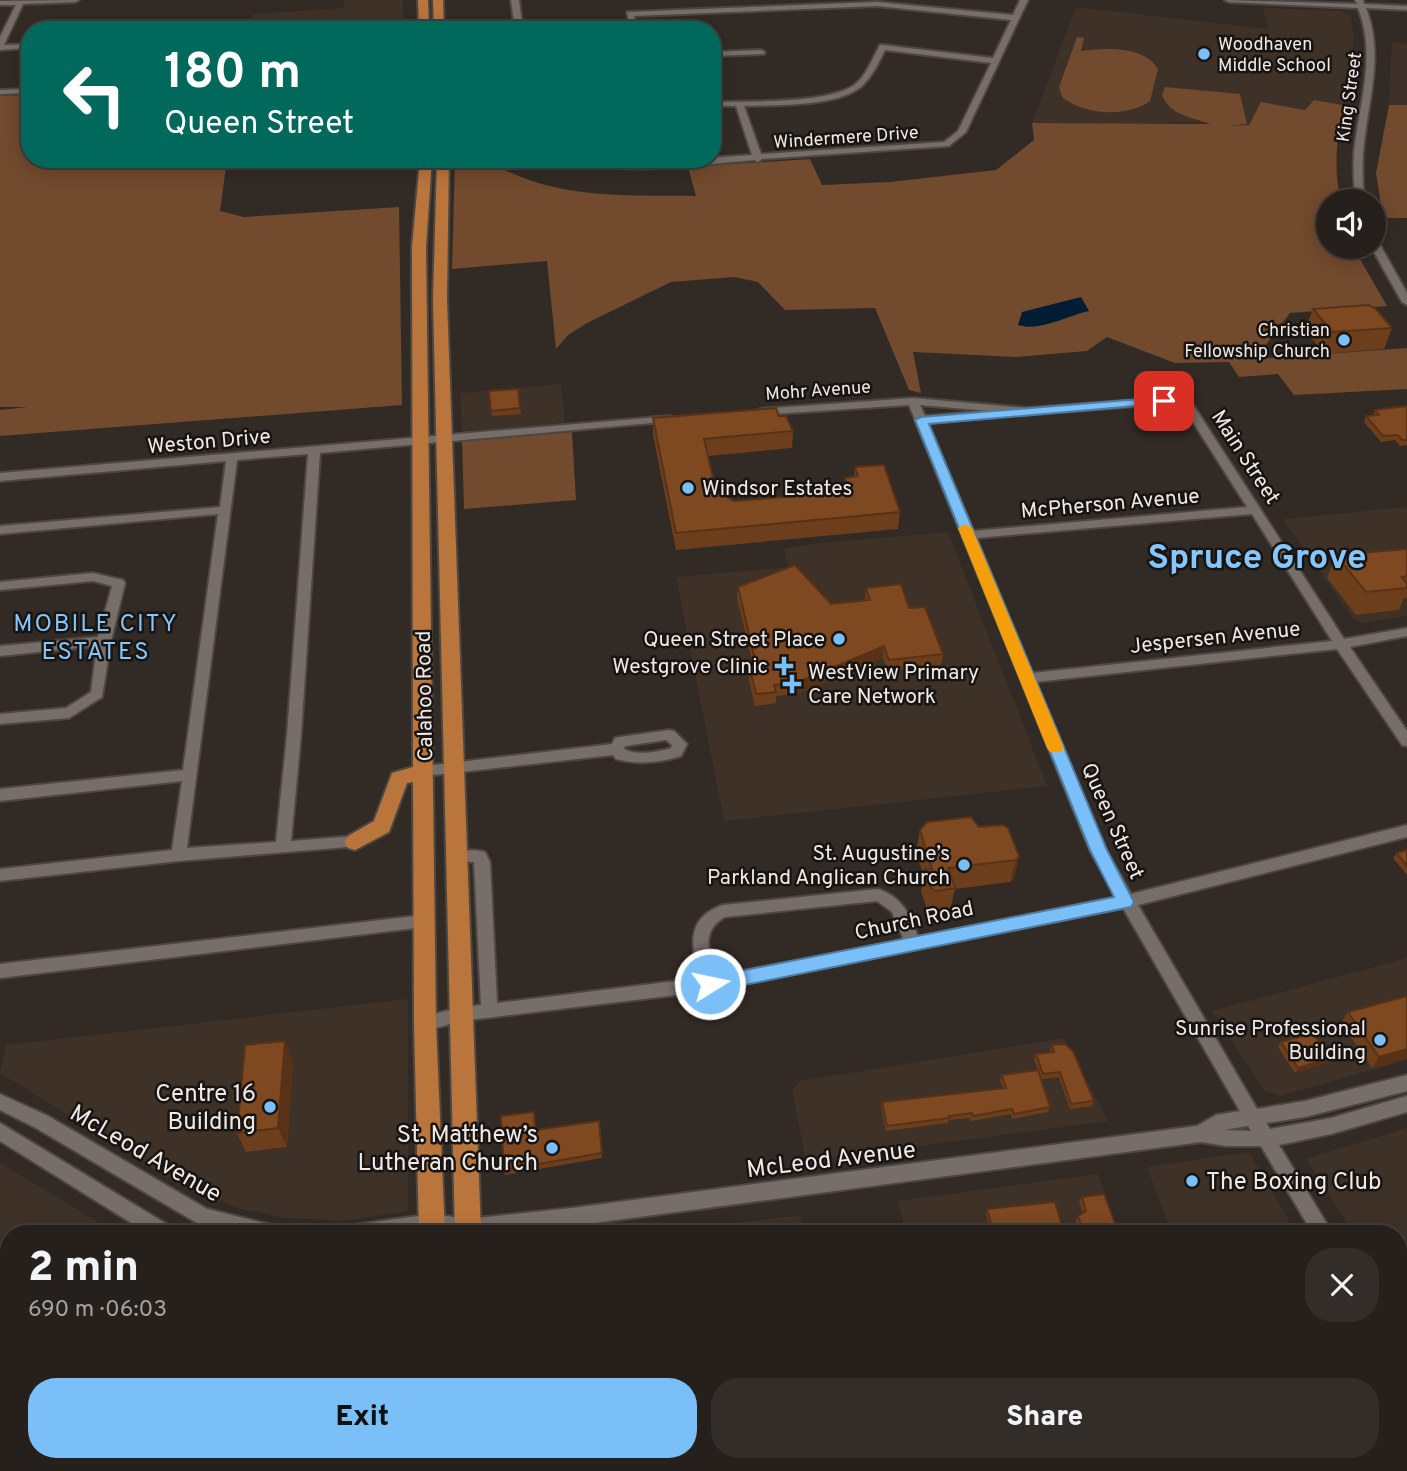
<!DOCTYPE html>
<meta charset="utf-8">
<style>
:root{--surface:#26201c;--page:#322d29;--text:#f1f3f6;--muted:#a4a3a3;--line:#423e3b;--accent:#7abff8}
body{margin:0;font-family:Overpass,sans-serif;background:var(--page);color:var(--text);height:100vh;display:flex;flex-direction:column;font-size:26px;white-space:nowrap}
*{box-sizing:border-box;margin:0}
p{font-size:23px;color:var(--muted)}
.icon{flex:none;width:38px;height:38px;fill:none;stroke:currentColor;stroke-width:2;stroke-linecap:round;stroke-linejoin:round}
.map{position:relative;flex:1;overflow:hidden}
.drawer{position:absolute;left:0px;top:1225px;width:1407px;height:247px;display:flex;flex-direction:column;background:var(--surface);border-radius:28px 28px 0 0;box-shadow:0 4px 18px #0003,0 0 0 2px var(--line)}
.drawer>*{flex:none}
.hud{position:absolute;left:21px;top:21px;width:700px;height:147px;border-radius:28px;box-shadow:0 4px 18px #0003,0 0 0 2px var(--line);background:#00695c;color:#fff;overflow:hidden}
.controls{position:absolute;left:1316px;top:189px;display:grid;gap:14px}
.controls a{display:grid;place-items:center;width:70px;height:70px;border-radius:50%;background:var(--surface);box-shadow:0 4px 18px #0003,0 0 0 2px var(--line);font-size:35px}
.pin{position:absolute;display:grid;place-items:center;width:60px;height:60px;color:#fff;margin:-30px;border-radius:14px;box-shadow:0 4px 10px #0006}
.me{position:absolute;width:77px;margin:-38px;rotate:80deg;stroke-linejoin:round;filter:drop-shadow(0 0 5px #0008)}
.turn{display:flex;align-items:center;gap:24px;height:147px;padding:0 28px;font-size:32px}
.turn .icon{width:91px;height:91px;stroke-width:2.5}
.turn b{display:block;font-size:49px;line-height:60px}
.round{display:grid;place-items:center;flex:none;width:74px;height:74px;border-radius:28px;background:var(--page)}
.headline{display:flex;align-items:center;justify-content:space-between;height:119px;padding:0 28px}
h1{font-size:42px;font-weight:800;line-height:52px}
.button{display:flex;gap:14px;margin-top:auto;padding:14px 28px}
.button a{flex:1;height:80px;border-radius:28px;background:var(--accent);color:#111;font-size:28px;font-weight:800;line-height:80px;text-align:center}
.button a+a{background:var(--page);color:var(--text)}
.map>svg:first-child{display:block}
</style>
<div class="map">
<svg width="1407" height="1471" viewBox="0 0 1407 1471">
<rect width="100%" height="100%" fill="#322a25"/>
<path fill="#3e3128" d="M 344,0 L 403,0 L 403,30 L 249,30 L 253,14 L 343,8 Z
M 1076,7 L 1268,29 L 1263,8 L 1342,11 L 1351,17 L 1354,39 L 1343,105 L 1314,100 L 1305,110 L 1261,103 L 1249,125 L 1183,122 L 1108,125 L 1032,123 Z
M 1392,41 L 1407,44 L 1407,105 L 1389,105 Z
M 561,384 L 565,423 L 462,431 L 460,393 Z
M 1407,507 L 1407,616 L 1362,623 L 1353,619 L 1283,519 Z
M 948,532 L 1047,786 L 724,821 L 676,577 L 788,567 L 784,549 L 812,544 Z
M 1407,958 L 1407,1060 L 1280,1096 L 1264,1090 L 1212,1011 Z
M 408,999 L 408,1211 L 344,1221 L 284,1218 L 242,1209 L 190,1191 L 0,1073 L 6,1045 Z
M 1064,1038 L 1108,1121 L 806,1161 L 792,1090 L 800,1081 Z
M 1407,1128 L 1407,1246 L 1398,1249 L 1398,1234 L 1354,1234 L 1306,1159 Z
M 1249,1152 L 1297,1234 L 1172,1234 L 1147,1167 Z
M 0,1163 L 118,1234 L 9,1234 L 9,1463 L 408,1463 L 408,1471 L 0,1471 Z
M 1098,1174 L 1119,1234 L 906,1234 L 898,1201 Z
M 800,1215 L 804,1234 L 656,1234 L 705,1227 Z"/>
<path fill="#724a2e" d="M 1077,37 L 1084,38 L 1081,51 C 1104,48 1144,45 1158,69 L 1150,101 C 1126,118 1084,115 1062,97 L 1059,87 Z
M 1165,87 L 1240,94 L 1247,124 L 1229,126 L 1249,125 L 1261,102 L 1305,110 L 1314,100 L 1343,105 C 1337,138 1333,168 1341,201 L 1328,201 L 1328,247 L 1353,247 L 1387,306 L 1290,313 L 1255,359 L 1407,348 L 1407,389 L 1294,395 L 1278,374 L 1239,377 L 1229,362 L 1175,363 L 1107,337 L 1087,351 L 1016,357 L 913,352 L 921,393 L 909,390 L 875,308 L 785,310 L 758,282 L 734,277 L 671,282 L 587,323 L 568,335 L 556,349 L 547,261 L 452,269 L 455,159 C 488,159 507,173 538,183 C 589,198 643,195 696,196 L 688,167 L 810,159 L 822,185 L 890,182 L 996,170 L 1034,140 L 1032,123 L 1210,124 C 1192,117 1170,116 1162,95 Z
M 30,95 L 30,159 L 227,159 L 220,211 L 244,217 L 399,207 L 402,405 L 0,436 L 0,410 L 28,407 L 0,407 L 0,96 Z
M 1389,105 L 1407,105 L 1407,218 L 1383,218 L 1376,173 Z
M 572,432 L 576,500 L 464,509 L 462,441 Z"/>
<path fill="#011d33" d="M 1081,297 L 1089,311 C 1066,316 1040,332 1018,325 L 1022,312 Z"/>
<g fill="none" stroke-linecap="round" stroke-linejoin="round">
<defs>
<path id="minor" d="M 79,0 L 75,2 L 23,4 L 4,45 L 30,44 L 30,48 L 0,50 L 0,37 L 16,5 L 0,5 L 0,1 Z
M 511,0 L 519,0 L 523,30 L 515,30 Z
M 1020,0 L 1028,0 L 966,132 L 949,146 L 762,159 L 758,162 L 754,160 C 714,163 610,178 579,159 L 630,163 L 752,155 L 736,106 L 712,106 L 712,102 C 748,101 823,104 853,86 C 866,77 872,59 880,45 L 883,45 L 993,58 L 1011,20 L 877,6 L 634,16 L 638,30 L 630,30 L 627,12 L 877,2 L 1013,15 ZM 885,50 L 991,63 L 958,131 L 944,142 L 761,154 L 744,106 C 775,105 838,107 862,86 C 872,77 879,62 885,50 Z
M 1225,0 L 1357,4 L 1355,0 L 1363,0 L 1364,4 L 1407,6 L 1407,10 L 1366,8 C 1385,57 1367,103 1363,153 C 1362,169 1363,185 1364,201 L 1355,201 C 1354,185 1353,169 1354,152 C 1359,103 1377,56 1358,8 L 1229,2 Z
M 761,50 L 765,52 L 764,54 L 712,56 L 712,52 Z
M 30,89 L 30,93 L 0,94 L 0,90 Z
M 1374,240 L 1379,243 L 1407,293 L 1407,305 L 1402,302 L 1371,247 L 1374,247 Z
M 913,398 L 1028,408 L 1164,398 L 1192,403 L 1344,639 L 1407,628 L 1407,636 L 1350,647 L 1407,731 L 1407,746 L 1402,745 L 1337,649 L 1035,682 L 1105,849 L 1131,894 L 1407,825 L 1407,837 L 1138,905 L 1257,1109 L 1305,1101 L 1407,1075 L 1407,1091 L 1305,1117 L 1266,1123 L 1270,1129 L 1331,1118 L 1407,1096 L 1407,1112 L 1331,1134 L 1279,1145 L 1333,1234 L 1313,1234 L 1261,1146 L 1226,1146 L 1201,1142 L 572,1226 L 497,1234 L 432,1232 L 344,1234 L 346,1228 L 353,1225 L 432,1214 L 468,1219 L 572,1208 L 1197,1126 L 1216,1115 L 1240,1111 L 1123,908 L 710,991 L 461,1021 L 425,1031 L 419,1029 L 417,1024 L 419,1019 C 439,1012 460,1007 481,1005 L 474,862 L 451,861 L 448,857 L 451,853 C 461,850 475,849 485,852 L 490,862 L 497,1003 L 700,978 C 691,947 685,918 723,905 L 878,889 C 902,897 910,914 918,937 L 1117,897 L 1090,850 L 909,405 L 760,415 L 754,412 L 760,409 ZM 1164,404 L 1184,408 L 1247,507 L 973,531 L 928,423 L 993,417 L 997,416 L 997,412 L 1020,415 ZM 920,405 L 989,411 L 925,416 ZM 1252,514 L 1332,641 L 1032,673 L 976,538 ZM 877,901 L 892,912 L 904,940 L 716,976 C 709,953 700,931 725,917 ZM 1248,1126 L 1251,1131 L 1224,1130 Z
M 670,416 L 676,419 L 674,421 L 320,453 L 301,735 L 291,841 L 355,836 L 360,838 L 362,842 L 360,846 L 179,861 L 0,881 L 0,869 L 172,850 L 182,781 L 0,801 L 0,789 L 183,770 L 218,514 L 0,534 L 0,526 L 220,507 L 226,461 L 0,481 L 0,473 ZM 308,454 L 287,735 L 276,842 L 187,848 L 237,460 Z
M 93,573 L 123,580 L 125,583 L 111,641 L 102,697 L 69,718 L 0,724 L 0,714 L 66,708 L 91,692 L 97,646 L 0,656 L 0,646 L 98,637 L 112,586 L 93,581 L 0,590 L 0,582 Z
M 669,730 L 674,731 L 687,744 L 681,756 C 659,763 638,765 616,759 L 613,755 L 425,776 L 420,775 L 418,771 L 420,767 L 425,766 L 612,744 L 615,738 L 620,737 ZM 666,740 L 672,745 L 671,748 C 657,752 637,756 624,749 L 625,746 Z
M 424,915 L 430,916 L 432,921 L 430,926 L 424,927 L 0,978 L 0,964 Z
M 0,1094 L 48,1116 L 207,1209 L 272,1225 L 279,1228 L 281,1234 L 235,1234 L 197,1223 L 36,1128 L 0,1110 Z
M 0,1123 L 173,1228 L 175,1234 L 149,1234 L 0,1141 Z
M 1398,1346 L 1407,1352 L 1407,1380 L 1398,1374 Z
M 1407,1394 L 1407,1414 L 1398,1416 L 1398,1396 Z
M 599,1463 L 623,1463 L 626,1471 L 602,1471 Z
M 869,1463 L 946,1463 L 942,1471 L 865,1471 Z"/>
<path id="major" d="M 418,0 L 428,0 L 429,30 L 419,30 Z
M 433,0 L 443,0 L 444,30 L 434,30 Z
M 420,159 L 432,159 L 426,247 L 436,1024 L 445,1234 L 419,1234 L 414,1024 L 413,782 L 407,783 L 389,832 L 355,850 L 348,848 L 345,842 L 348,836 L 374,821 L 392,773 L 413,767 L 412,247 Z
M 437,159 L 449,159 L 447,300 L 481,1234 L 455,1234 L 433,300 Z
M 427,1463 L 455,1463 L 455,1471 L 427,1471 Z
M 466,1463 L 494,1463 L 494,1471 L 466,1471 Z"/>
</defs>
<use href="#minor" stroke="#4c4742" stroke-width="4"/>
<use href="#major" stroke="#4c4742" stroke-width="4"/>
<use href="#minor" fill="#776e69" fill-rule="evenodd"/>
<use href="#major" fill="#b9753c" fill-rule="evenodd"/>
</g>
<path fill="#6c3e1c" d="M 1313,309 L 1392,328 L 1384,349 L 1324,354 L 1305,330 Z
M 518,389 L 521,414 L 492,416 L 489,391 Z
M 1407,406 L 1407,445 L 1400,446 L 1395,440 L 1381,442 L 1364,422 L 1366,416 L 1373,416 L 1375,410 Z
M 779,416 L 793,431 L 792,448 L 708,456 L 716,491 L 734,501 L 843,492 L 845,478 L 854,477 L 855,467 L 900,512 L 898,529 L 676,550 L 653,435 L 653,418 Z
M 1407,549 L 1407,598 L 1404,598 L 1399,610 L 1356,615 L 1327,578 L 1336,555 Z
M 738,587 L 831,604 L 865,600 L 866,588 L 909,608 L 943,654 L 941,665 L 888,671 L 883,658 L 796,694 L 776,696 L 776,703 L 755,706 L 747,672 L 748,661 L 752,661 L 737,598 Z
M 979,827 L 1019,856 L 1014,878 L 1010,882 L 955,889 L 950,910 L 932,913 L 927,910 L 921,891 L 924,877 L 916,852 L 920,830 Z
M 1407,850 L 1407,875 L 1393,858 L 1397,853 Z
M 1407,996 L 1407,1058 L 1372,1068 L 1341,1023 L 1348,1012 Z
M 285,1041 L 293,1061 L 287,1147 L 246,1152 L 237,1133 Z
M 1281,1042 L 1326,1063 L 1295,1073 L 1278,1047 Z
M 1052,1045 L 1094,1101 L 1092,1106 L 1070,1109 L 1059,1077 L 1041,1079 L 1050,1107 L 1048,1112 L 1012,1119 L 1011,1114 L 971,1121 L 970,1118 L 949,1120 L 948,1123 L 886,1131 L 881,1107 L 882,1102 L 1003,1088 L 1000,1080 L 1002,1075 L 1038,1070 L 1034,1059 L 1036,1054 L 1051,1052 L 1050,1051 Z
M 534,1112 L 536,1130 L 599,1121 L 602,1158 L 505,1175 L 504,1170 Z
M 1082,1197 L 1119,1234 L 1080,1234 L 1076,1221 L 1078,1216 L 1083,1213 L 1079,1201 Z
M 987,1209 L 1062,1226 L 1060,1231 L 1055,1231 L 1056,1234 L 1039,1234 L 1038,1230 L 1008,1234 L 991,1234 L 986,1214 Z"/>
<path fill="#583217" d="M 884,646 L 883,658 L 796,694 L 796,683 Z
M 1019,856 L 1014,878 L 1010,882 L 1016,860 Z
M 285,1041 L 293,1061 L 287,1147 L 278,1128 Z
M 1407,1049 L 1407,1058 L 1372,1068 L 1379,1057 Z
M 1330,1058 L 1326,1063 L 1295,1073 L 1298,1068 Z"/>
<path fill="#7e4821" stroke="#583217" stroke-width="2" d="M 1368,305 L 1375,308 L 1392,328 L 1332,332 L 1313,309 Z
M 518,389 L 520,408 L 491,411 L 489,391 Z
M 1407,406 L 1407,440 L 1402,440 L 1398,435 L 1383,436 L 1366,416 L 1379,415 L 1375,410 Z
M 776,408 L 779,416 L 786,416 L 793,431 L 704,439 L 716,491 L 734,501 L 849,492 L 845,478 L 858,476 L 855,467 L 884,465 L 900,512 L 676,533 L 653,418 Z
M 1407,549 L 1407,576 L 1402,577 L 1407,584 L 1407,588 L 1366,592 L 1336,555 Z
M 795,565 L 831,604 L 870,600 L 866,588 L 901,584 L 909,608 L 925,607 L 943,654 L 889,660 L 884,646 L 796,683 L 774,685 L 776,692 L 756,694 L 748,661 L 755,660 L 738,587 Z
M 971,817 L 979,827 L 1003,825 L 1008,828 L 1019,856 L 1016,860 L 948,868 L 955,888 L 936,891 L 931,888 L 925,869 L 932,869 L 920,830 L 927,822 Z
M 1407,850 L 1407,866 L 1397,853 Z
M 1407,996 L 1407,1049 L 1379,1057 L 1348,1012 Z
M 1313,1033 L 1330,1058 L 1298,1068 L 1281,1042 Z
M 285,1041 L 278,1128 L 237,1133 L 245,1045 Z
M 1065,1044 L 1073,1051 L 1094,1101 L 1071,1104 L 1060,1072 L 1043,1074 L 1036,1054 L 1054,1052 L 1052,1045 Z
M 1038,1070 L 1050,1107 L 1014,1114 L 1012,1109 L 973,1116 L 972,1113 L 949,1116 L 950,1118 L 887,1126 L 882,1102 L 1006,1088 L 1002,1075 Z
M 534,1112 L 535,1130 L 599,1121 L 602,1153 L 504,1170 L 501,1116 Z
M 1104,1194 L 1119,1234 L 1088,1234 L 1086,1229 L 1083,1230 L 1078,1216 L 1086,1211 L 1082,1197 Z
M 1055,1202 L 1062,1226 L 1054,1227 L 1056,1234 L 1042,1234 L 1040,1226 L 993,1231 L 987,1209 Z"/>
<path fill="#7abff8" stroke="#4f7ca1" stroke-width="2" d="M 1164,397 L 1169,398 L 1169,403 L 929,424 L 1107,850 L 1134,902 L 1131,907 L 710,992 L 703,990 L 700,984 L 703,979 L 710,977 L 1114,897 L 1090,850 L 915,420 L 921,417 Z"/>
<path fill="#f59e0b" d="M 965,524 L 972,528 L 1064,748 L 1061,752 L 1050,752 L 1047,748 L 958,528 Z"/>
<g fill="#7abff8" stroke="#171411" stroke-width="2.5">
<circle cx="1204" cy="54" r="7"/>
<circle cx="1344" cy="340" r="7"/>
<circle cx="688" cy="488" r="7"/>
<circle cx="839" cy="639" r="7"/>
<path d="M780.5 655.5h7v7h7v7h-7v7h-7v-7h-7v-7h7z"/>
<path d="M788.5 673.5h7v7h7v7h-7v7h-7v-7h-7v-7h7z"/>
<circle cx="964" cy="865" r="7"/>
<circle cx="1380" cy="1040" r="7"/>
<circle cx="270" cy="1107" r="7"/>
<circle cx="552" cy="1148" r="7"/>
<circle cx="1192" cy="1181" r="7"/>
</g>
<g text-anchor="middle" stroke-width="5" stroke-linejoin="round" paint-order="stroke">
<g font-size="18" fill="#efeae7" stroke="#171411" text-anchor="start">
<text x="1218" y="50">Woodhaven<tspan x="1218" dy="21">Middle School</tspan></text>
<text x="1330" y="336" text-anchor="end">Christian<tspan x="1330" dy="21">Fellowship Church</tspan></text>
</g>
<g font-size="18" fill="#efeae7" stroke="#171411">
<text transform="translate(1349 97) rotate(-82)" y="6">King Street</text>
<text transform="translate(846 137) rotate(-4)" y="6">Windermere Drive</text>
<text transform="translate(818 390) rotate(-4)" y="6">Mohr Avenue</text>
</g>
<g font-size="21" fill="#efeae7" stroke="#171411">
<text transform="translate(209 441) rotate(-5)" y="7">Weston Drive</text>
<text transform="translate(1246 457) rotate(57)" y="7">Main Street</text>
<text transform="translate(1110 503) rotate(-5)" y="7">McPherson Avenue</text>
<text transform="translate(1215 637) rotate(-6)" y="7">Jespersen Avenue</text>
<text transform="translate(424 696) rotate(-91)" y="7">Calahoo Road</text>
<text transform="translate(1113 821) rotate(66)" y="7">Queen Street</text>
<text transform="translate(914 920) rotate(-12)" y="7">Church Road</text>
</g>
<g font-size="21" fill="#efeae7" stroke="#171411" text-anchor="end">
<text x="702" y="495" text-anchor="start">Windsor Estates</text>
<text x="825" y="646">Queen Street Place</text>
<text x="768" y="673">Westgrove Clinic</text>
<text x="808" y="679" text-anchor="start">WestView Primary<tspan x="808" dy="24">Care Network</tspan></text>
<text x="950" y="860">St. Augustine’s<tspan x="950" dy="24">Parkland Anglican Church</tspan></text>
<text x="1366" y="1035">Sunrise Professional<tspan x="1366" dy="24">Building</tspan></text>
</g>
<g font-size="24" letter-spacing="2" fill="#87c6fb" stroke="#171411">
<text x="96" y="631">MOBILE CITY<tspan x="96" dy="28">ESTATES</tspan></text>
</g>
<g font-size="24" fill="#efeae7" stroke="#171411" text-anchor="end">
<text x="256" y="1101">Centre 16<tspan x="256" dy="28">Building</tspan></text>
<text x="538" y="1142">St. Matthew’s<tspan x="538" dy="28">Lutheran Church</tspan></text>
<text x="1206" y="1189" text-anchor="start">The Boxing Club</text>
</g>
<g font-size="24" fill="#efeae7" stroke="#171411">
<text transform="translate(146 1153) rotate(30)" y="8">McLeod Avenue</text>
<text transform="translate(831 1159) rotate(-7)" y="8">McLeod Avenue</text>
</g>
<g font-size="35" font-weight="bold" fill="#87c6fb" stroke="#171411">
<text x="1257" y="568">Spruce Grove</text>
</g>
</g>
</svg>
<div class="controls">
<a><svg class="icon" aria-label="sound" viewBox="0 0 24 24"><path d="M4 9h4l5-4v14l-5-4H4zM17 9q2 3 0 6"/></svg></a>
</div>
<div class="pin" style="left:1164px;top:401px;background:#d93025"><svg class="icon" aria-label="arrive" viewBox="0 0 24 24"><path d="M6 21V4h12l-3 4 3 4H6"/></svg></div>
<svg class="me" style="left:710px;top:984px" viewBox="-20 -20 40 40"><circle r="17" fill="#7abff8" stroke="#fff" stroke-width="3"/><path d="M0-11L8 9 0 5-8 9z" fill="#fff"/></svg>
<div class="hud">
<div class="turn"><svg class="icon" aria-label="left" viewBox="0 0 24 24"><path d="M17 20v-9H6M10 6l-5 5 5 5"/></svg><div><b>180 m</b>Queen Street</div></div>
</div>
<section class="drawer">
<div class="headline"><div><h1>2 min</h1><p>690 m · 06:03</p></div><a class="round"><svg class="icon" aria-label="close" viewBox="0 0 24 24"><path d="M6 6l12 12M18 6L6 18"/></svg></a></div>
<div class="button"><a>Exit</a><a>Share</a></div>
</section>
</div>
